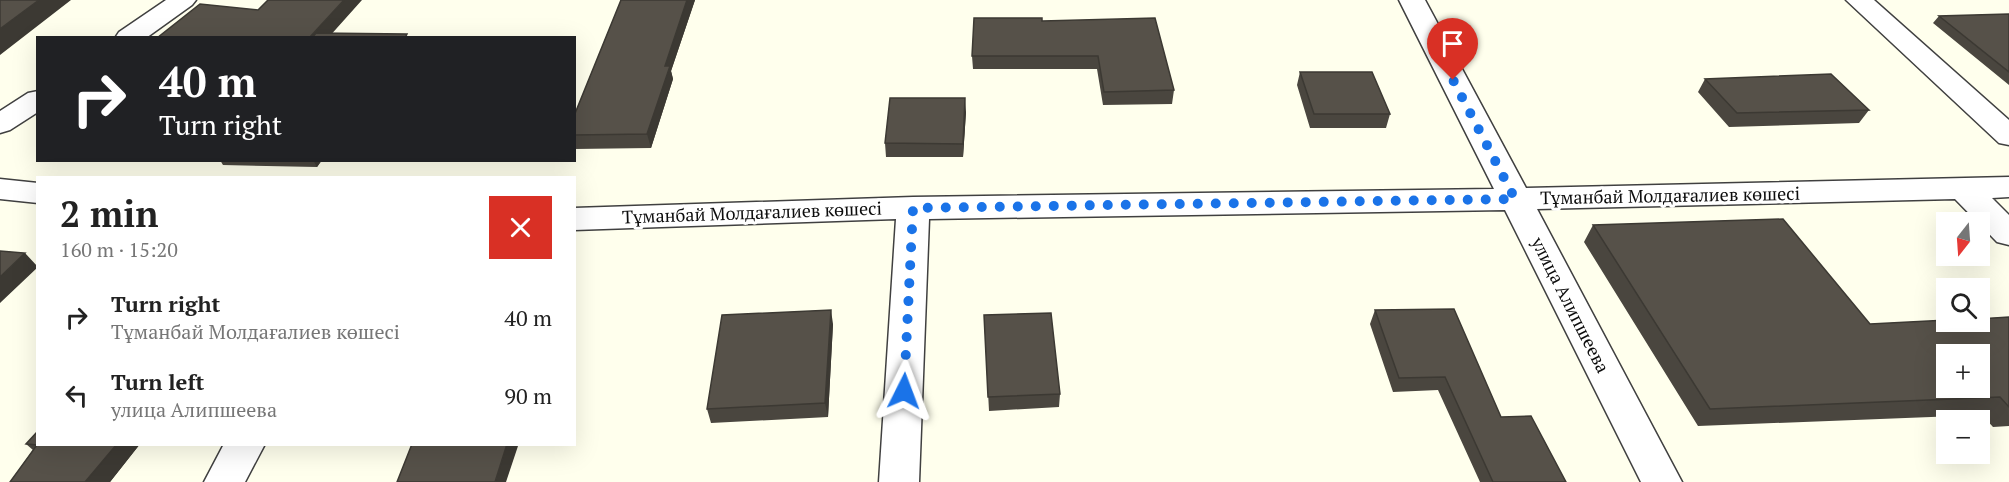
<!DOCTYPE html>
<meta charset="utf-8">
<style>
:root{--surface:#fff;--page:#f2f2f2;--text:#222;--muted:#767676}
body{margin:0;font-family:"PT Serif",serif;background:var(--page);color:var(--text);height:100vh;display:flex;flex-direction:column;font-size:22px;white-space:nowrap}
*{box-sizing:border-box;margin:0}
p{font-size:20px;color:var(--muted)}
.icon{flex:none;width:33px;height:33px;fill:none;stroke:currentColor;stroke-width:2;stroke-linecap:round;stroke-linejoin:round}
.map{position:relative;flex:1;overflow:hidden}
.panel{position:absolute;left:36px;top:176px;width:540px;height:270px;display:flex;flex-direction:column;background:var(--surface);border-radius:0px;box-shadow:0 6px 24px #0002}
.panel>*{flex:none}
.top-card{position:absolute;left:36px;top:36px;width:540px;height:126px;border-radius:0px;box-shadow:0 6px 24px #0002;background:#202124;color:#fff;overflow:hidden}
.needle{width:39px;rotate:197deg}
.fabs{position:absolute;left:1936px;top:212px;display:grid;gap:12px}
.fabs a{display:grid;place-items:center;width:54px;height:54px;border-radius:0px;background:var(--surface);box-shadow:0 6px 24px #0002;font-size:30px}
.pin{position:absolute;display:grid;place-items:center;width:51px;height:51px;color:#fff;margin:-62px -26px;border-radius:50% 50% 50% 0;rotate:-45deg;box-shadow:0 0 6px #0007}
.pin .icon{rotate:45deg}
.me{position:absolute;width:66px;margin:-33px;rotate:3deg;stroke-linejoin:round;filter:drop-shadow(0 0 4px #0008)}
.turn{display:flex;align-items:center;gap:21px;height:126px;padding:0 24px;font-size:27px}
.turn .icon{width:78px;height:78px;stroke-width:2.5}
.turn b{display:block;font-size:42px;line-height:51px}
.round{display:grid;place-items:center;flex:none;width:63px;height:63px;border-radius:0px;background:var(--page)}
.head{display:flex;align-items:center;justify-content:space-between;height:102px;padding:0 24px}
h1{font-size:36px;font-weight:700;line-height:45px}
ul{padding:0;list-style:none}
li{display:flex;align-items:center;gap:18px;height:78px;padding:0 24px}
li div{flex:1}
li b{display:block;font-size:22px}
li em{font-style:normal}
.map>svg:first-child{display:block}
</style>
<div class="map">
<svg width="2009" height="482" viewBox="0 0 2009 482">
<rect width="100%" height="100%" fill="#ffffed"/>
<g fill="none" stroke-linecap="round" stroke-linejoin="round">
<defs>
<path id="minor" d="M 166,0 L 196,0 L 192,5 L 146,38 L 115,38 L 119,32 Z
M 1399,0 L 1425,0 L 1526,188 L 2009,177 L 2009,197 L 1992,198 L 2009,215 L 2009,245 L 1997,242 L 1955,199 L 1537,209 L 1682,482 L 1641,482 L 1505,210 L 929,219 L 919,482 L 879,482 L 896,219 L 574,230 L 574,208 L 913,197 L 1494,189 Z
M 1846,0 L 1874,0 L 2009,120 L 2009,145 L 1999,143 Z
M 38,91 L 38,112 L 10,130 L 0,133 L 0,111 L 28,93 Z
M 0,179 L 38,183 L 38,203 L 0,199 Z
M 224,444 L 265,444 L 245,482 L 204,482 Z"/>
</defs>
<use href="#minor" stroke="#404040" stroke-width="3"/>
<use href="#minor" fill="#fff" fill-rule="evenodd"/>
</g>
<path fill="#4a463f" d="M 621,0 L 695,0 L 671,71 L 673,79 L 651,148 L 574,149 L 574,116 Z
M 2009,14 L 2009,85 L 1933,23 L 1939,16 Z
M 1042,21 L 1174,90 L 1172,104 L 1103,105 L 1097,69 L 973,69 L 972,56 Z
M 1300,72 L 1390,114 L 1386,128 L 1310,128 L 1297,85 Z
M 1705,79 L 1869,110 L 1859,123 L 1729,127 L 1698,92 Z
M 966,112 L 963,157 L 886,157 L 885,143 Z
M 220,160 L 322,160 L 317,167 L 223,165 Z
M 1593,225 L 1870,324 L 2009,317 L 2009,426 L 1993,427 L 1982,415 L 1698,426 L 1584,242 Z
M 1375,310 L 1501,417 L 1566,482 L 1480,482 L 1438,390 L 1393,392 L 1370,324 Z
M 984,315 L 1060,394 L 1059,407 L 989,411 Z
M 833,324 L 828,417 L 711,423 L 707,409 Z
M 26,444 L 140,444 L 110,482 L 10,482 L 33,450 Z"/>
<path fill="#3c3933" d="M 39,0 L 71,0 L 0,55 L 0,29 Z
M 344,0 L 362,0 L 328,38 L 309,38 Z
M 687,0 L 695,0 L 671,71 L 673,79 L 651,148 L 647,134 L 665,66 Z
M 965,98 L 966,112 L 963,157 L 963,144 Z
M 313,160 L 322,160 L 317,167 Z
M 25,253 L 38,267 L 0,303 L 0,277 Z
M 831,310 L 833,324 L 828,417 L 825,403 Z
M 117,444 L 140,444 L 110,482 L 85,482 Z
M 507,444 L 517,444 L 518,446 L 506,482 L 495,482 Z"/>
<path fill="#565149" stroke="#3c3933" stroke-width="1.5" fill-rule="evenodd" d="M 0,0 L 39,0 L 0,29 Z
M 268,0 L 344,0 L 309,38 L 157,38 L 200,4 L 258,10 Z
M 621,0 L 687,0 L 665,66 L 670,66 L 647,134 L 574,135 L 574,116 Z
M 2009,14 L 2009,72 L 1939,16 Z
M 974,18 L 1042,18 L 1042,21 L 1155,18 L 1174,90 L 1104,92 L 1098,56 L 972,56 Z
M 316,33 L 407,34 L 405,38 L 312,38 Z
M 1300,72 L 1372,72 L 1390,114 L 1314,114 Z
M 1831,74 L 1869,110 L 1737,113 L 1705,79 Z
M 890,98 L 965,98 L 963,144 L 885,143 Z
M 1783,219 L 1870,324 L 1947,320 L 1947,321 L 1980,321 L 1980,319 L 2009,317 L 2009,407 L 2000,397 L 1710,409 L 1593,225 ZM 1947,354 L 1980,354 L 1980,387 L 1947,387 Z
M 0,251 L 25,253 L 0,277 Z
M 1454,309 L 1501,417 L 1531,416 L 1566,482 L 1493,482 L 1445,377 L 1399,378 L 1375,310 Z
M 831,310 L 825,403 L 707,409 L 722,315 Z
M 1051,313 L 1060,394 L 988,397 L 984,315 Z
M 38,431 L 38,444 L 117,444 L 85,482 L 10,482 L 37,445 L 26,444 Z
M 412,444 L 507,444 L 495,482 L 397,482 Z"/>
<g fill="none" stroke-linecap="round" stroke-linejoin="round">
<path stroke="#1a73e8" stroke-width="10" stroke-dasharray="0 18" d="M 904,391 L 913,208 L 1515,199 L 1453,80"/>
</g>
<g text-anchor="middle" stroke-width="6" stroke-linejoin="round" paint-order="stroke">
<g font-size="18" fill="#0d0d0d" stroke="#fff">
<text transform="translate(1670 196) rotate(-1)" y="6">Тұманбай Молдағалиев көшесі</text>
<text transform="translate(752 213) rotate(-2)" y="6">Тұманбай Молдағалиев көшесі</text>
<text transform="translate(1570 305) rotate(63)" y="6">улица Алипшеева</text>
</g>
</g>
</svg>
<div class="fabs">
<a><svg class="needle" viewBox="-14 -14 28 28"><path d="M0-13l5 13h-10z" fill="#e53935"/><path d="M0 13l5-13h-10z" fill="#767676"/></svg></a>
<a><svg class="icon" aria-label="search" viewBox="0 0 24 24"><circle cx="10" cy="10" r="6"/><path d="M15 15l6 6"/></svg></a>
<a>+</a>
<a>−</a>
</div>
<div class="pin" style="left:1453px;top:80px;background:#d93025"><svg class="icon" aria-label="arrive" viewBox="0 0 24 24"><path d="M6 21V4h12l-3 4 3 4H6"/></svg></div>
<svg class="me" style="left:904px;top:391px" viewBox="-20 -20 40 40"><path d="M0-17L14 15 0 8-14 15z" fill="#1a73e8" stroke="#fff" stroke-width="4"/></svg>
<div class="top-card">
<div class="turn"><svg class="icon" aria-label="right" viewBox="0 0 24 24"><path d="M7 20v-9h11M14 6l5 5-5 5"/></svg><div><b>40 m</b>Turn right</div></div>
</div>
<section class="panel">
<div class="head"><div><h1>2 min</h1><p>160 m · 15:20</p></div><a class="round" style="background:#d93025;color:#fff"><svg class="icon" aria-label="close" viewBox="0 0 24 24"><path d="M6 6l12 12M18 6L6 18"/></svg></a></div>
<ul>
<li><svg class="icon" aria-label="right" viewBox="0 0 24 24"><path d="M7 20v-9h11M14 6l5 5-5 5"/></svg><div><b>Turn right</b><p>Тұманбай Молдағалиев көшесі</p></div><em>40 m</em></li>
<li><svg class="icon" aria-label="left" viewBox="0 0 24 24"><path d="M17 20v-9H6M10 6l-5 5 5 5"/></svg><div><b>Turn left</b><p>улица Алипшеева</p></div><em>90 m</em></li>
</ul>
</section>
</div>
